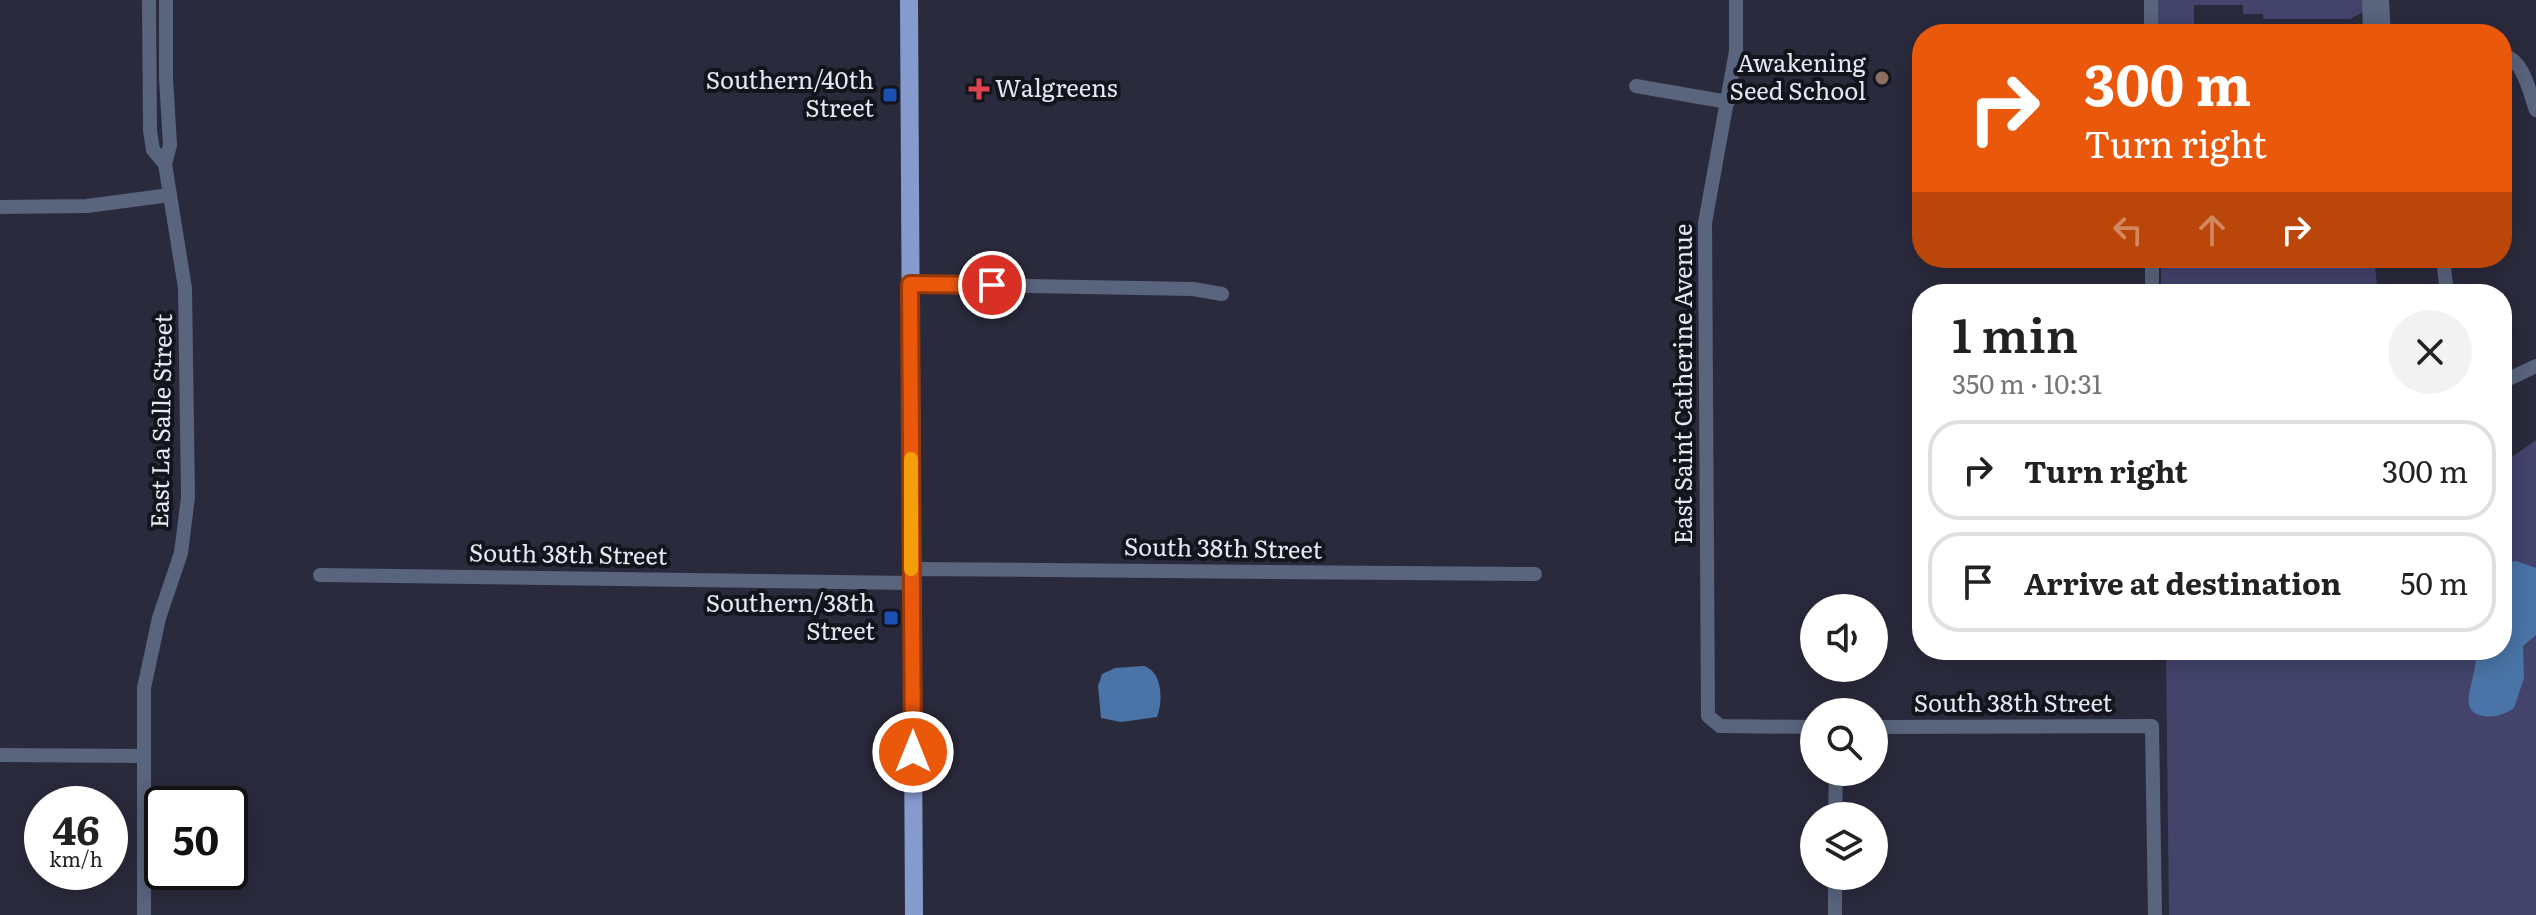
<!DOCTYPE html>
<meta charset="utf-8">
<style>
:root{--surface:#fff;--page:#f2f2f2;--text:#222;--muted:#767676;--line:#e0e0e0}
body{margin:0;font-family:Literata,serif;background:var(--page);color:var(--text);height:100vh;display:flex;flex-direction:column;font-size:30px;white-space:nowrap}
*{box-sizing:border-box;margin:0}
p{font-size:26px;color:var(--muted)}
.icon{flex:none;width:44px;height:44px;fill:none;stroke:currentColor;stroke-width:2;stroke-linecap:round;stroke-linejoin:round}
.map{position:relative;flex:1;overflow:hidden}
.side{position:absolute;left:1912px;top:284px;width:600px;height:376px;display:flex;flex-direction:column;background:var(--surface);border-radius:32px;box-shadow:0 4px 20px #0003}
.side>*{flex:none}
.hud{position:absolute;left:1912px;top:24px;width:600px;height:244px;border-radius:32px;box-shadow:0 4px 20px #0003;background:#ea580c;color:#fff;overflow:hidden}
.buttons{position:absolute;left:1800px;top:594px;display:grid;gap:16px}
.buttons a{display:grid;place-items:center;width:88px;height:88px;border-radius:50%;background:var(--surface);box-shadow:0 4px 20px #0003;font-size:40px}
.speed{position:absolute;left:24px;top:786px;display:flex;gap:16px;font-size:40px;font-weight:700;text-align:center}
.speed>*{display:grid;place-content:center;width:104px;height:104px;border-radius:50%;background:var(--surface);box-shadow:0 4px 20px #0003;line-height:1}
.speed small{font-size:20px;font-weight:400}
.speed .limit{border:4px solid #111;border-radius:12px;background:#fff;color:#111}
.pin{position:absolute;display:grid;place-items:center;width:68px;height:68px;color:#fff;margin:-34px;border:4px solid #fff;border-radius:50%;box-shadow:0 2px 8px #0007}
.me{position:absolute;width:88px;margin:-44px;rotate:0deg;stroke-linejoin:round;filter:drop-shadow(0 0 6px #0008)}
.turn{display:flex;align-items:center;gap:28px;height:168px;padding:0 40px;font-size:36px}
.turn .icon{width:104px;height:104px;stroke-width:2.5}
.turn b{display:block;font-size:56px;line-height:68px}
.lanes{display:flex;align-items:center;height:76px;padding:0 40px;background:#0003;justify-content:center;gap:40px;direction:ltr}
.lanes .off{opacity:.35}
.round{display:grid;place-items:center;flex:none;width:84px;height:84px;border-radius:42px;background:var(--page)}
.headline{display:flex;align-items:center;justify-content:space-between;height:136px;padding:0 40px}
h1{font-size:48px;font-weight:600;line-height:60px}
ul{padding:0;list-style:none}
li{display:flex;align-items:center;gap:24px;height:100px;margin:0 16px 12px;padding:0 24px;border:4px solid var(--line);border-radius:32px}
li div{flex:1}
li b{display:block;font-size:30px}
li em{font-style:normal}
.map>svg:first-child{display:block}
</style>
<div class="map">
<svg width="2536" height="915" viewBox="0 0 2536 915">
<rect width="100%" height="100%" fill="#2a2a3d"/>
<path fill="#44436c" d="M 2157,0 L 2386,0 L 2350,19 L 2263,19 L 2263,14 L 2243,14 L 2243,5 L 2194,5 L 2194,34 L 2158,34 Z
M 2161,258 L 2374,258 L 2378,294 L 2161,294 Z
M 2536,440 L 2536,915 L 2169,915 L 2166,650 L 2502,650 L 2502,464 Z"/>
<path fill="#4a74a7" d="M 2516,561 L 2536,568 L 2536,635 L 2523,646 L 2524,678 L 2514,708 C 2506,714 2494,718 2484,716 C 2451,712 2483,670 2474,650 L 2502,650 L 2502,563 Z
M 1144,666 C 1163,672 1163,702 1157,717 L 1121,722 L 1101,718 L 1098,686 L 1102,674 L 1115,668 Z"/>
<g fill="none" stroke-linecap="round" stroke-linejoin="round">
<path stroke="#59647d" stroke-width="14" d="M 149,0 L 150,130 L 153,150 L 165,164
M 1736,0 L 1736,51 L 1705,223 L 1708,716 L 1720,726 L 1814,727
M 2369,0 L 2370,34
M 2382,0 L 2384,34
M 2151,34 L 2151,0
M 2502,55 C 2524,59 2529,92 2536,110
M 1636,86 L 1728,102
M 0,207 L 87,206 L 170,195
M 2152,258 L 2152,294
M 2443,258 L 2447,294
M 910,284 L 1193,289 L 1222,294
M 2502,382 L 2536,366
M 911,569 L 1535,574
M 320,575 L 912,583
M 1874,727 L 2152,726 L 2155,915
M 0,755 L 142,756
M 1835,816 L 1836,772
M 1835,876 L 1835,915
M 144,915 L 144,688 L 159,618 L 181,553 L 188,497 L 185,288 L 165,164 L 170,145 L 166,78 L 166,0"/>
<path stroke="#859bce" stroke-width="18" d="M 909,0 L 914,915"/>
</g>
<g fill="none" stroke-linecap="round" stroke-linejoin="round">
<defs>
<path id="route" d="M 913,752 L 910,284 L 992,285"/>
</defs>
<use href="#route" stroke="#983908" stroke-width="20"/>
<use href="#route" stroke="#ea580c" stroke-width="14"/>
<path stroke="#f59e0b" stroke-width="14" d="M 911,459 L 911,569"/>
</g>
<circle fill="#8d6e63" stroke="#13141c" stroke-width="3" cx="1882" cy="78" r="8"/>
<path fill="#e0444e" stroke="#13141c" stroke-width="3" d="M975 77h8v8h8v8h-8v8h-8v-8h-8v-8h8z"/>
<g fill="#1a4fb4" stroke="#13141c" stroke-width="3">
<rect x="882" y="87" width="16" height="16" rx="4"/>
<rect x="883" y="610" width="16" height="16" rx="4"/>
</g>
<g text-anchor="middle" stroke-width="8" stroke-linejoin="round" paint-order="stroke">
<g font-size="24" fill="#e6e7f4" stroke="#13141c" text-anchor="end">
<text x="1866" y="72">Awakening<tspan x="1866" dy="28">Seed School</tspan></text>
<text x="874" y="89">Southern/40th<tspan x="874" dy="28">Street</tspan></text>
<text x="995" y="97" text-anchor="start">Walgreens</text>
<text x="875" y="612">Southern/38th<tspan x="875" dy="28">Street</tspan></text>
</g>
<g font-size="24" fill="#e6e7f4" stroke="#13141c">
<text transform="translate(1684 384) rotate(-90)" y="8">East Saint Catherine Avenue</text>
<text transform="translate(162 421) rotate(-89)" y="8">East La Salle Street</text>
<text transform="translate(1223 549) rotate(1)" y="8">South 38th Street</text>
<text transform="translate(568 555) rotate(1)" y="8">South 38th Street</text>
<text x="2013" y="712">South 38th Street</text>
</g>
</g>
</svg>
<div class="buttons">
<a><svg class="icon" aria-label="sound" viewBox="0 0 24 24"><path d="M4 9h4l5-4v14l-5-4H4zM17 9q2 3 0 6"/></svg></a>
<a><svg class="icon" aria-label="search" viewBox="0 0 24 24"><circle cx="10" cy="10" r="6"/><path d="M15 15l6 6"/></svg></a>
<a><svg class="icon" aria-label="layers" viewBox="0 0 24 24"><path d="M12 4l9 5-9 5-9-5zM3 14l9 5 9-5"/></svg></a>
</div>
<div class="speed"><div>46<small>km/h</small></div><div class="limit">50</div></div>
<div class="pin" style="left:992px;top:285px;background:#d93025"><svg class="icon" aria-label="arrive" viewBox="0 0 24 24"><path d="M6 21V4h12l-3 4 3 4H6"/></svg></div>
<svg class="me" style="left:913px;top:752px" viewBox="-20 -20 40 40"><circle r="17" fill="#ea580c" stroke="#fff" stroke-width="3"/><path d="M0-11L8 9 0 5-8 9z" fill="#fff"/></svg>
<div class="hud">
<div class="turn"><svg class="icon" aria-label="right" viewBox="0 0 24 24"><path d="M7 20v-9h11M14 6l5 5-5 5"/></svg><div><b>300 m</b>Turn right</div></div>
<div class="lanes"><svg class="icon off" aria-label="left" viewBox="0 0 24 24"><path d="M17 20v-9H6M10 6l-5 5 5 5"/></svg><svg class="icon off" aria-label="ahead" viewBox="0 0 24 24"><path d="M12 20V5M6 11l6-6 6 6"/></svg><svg class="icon" aria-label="right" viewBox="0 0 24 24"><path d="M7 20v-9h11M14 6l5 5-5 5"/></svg></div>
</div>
<section class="side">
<div class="headline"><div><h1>1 min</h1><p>350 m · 10:31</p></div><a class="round"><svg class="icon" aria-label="close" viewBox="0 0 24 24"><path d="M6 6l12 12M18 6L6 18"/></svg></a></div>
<ul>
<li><svg class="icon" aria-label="right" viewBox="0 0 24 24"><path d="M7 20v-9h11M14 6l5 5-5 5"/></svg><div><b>Turn right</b></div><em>300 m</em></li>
<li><svg class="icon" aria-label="arrive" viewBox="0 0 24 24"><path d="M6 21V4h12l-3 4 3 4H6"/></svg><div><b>Arrive at destination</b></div><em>50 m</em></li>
</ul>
</section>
</div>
